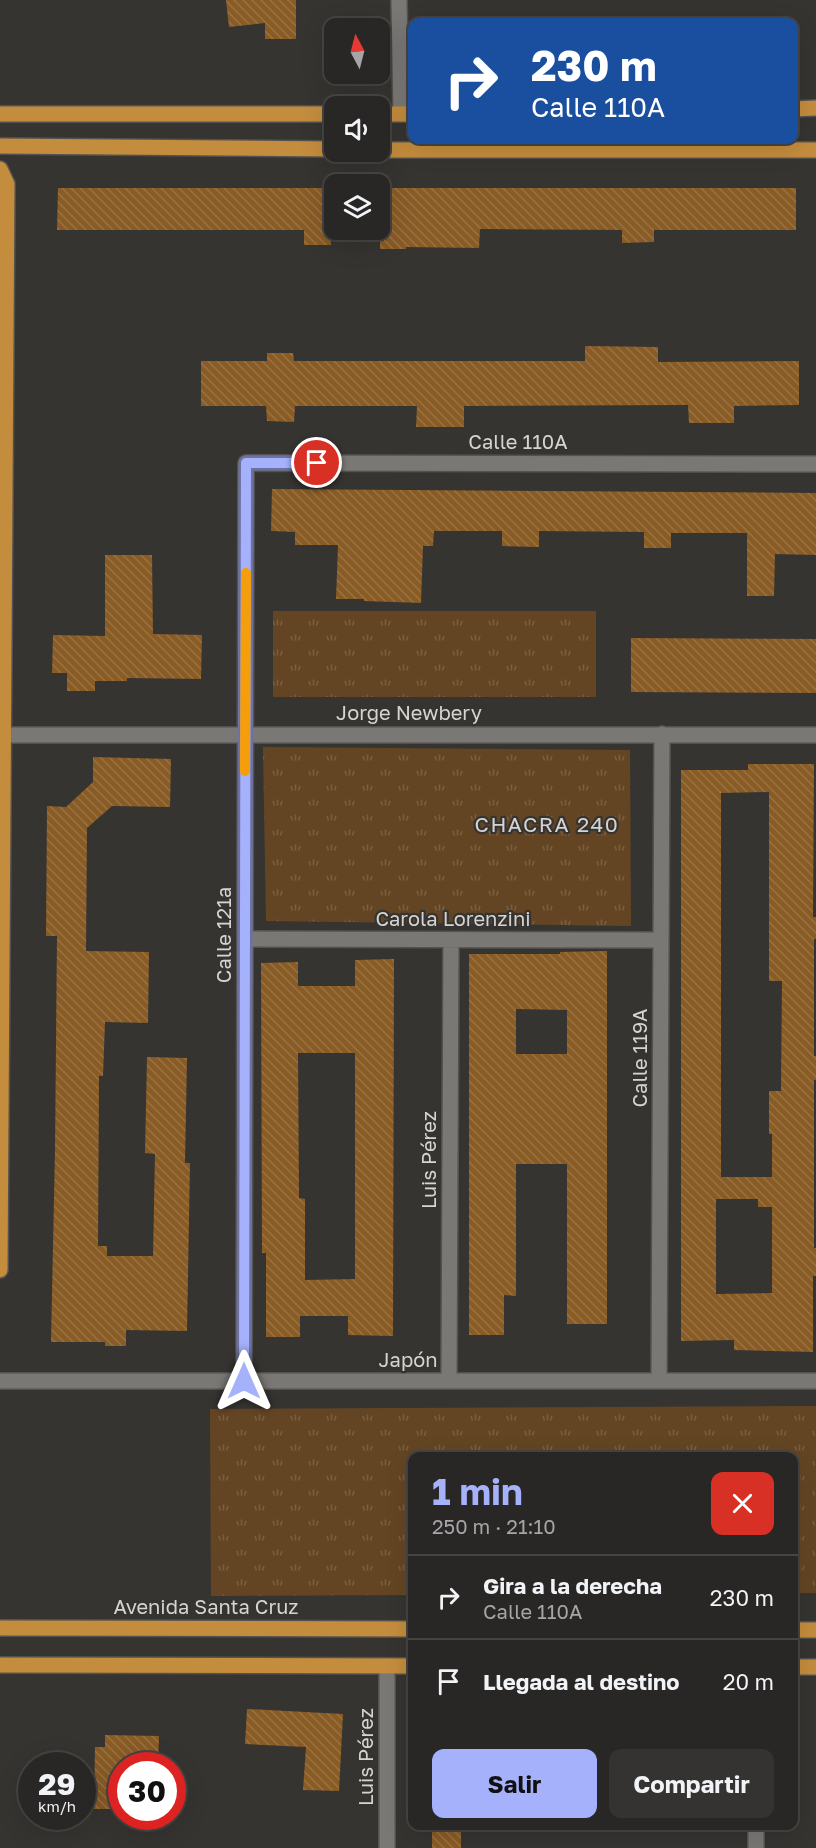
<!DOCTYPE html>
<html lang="es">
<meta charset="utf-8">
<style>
:root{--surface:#282725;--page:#343332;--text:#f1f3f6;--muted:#a5a5a7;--line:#444442;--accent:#a6b1fc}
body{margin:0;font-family:"Golos Text",sans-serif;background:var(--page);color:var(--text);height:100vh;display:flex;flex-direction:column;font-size:22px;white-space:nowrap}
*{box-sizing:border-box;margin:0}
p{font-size:20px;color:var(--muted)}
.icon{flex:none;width:33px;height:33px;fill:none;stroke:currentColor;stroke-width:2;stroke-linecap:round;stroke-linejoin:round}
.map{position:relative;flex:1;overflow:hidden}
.sheet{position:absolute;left:408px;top:1452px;width:390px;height:378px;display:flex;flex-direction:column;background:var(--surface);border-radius:12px;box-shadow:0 6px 24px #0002,0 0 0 2px var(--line)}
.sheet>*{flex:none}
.hud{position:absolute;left:408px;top:18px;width:390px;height:126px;border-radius:12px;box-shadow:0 6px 24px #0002,0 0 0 2px var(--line);background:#1a4fa0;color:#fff;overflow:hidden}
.needle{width:39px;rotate:353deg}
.controls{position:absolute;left:324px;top:18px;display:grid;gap:12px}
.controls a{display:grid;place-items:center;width:66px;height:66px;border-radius:12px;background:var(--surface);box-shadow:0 6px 24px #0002,0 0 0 2px var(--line);font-size:30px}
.speed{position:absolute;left:18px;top:1752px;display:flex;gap:12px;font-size:30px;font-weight:700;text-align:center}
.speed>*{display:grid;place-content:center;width:78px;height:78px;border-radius:50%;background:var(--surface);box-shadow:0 6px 24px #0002,0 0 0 2px var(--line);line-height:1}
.speed small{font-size:15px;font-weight:400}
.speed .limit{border:9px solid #d22;background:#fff;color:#111}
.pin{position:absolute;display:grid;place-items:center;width:51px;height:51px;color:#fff;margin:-26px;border:3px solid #fff;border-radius:50%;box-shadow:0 2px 6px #0007}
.me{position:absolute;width:66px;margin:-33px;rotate:0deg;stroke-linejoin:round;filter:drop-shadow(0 0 4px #0008)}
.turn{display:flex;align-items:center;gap:21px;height:126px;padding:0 24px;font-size:27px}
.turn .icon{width:78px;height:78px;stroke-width:2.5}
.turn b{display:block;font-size:42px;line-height:51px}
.round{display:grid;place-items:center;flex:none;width:63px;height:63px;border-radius:12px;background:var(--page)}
.headline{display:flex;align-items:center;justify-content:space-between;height:102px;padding:0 24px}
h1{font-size:36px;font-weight:700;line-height:45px;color:var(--accent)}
.action{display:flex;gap:12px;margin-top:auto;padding:12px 24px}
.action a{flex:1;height:69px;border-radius:12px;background:var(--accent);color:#111;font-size:24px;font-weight:700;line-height:69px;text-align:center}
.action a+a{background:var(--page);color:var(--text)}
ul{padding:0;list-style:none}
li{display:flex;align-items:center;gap:18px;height:84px;padding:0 24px;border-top:2px solid var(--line)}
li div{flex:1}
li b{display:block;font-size:22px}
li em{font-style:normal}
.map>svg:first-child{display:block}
</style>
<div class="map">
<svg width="816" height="1848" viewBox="0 0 816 1848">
<defs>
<pattern id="park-tufts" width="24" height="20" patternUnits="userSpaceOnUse" patternTransform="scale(1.5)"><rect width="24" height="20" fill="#634523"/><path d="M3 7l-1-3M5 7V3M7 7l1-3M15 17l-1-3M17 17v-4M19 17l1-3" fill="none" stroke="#785f42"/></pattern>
<pattern id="building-back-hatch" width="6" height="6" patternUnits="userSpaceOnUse" patternTransform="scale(1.5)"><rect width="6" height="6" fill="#895b25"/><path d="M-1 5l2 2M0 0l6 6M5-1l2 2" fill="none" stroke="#997244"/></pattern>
</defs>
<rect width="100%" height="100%" fill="#363431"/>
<path fill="url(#park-tufts)" d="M 273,611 L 596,611 L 596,697 L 273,697 Z
M 263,747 L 630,750 L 631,926 L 266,921 Z
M 816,1406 L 816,1593 L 794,1593 L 794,1456 L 412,1456 L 412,1595 L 211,1596 L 210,1409 Z"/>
<path fill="url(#building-back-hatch)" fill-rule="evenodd" d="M 226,0 L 296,0 L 296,39 L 265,39 L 265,23 L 229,27 Z
M 58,188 L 334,188 L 334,230 L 330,230 L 331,245 L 304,245 L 304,230 L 57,230 Z
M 380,188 L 796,188 L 796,230 L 654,230 L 654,242 L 622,243 L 622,230 L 480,229 L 479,248 L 406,247 L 406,249 L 380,249 Z
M 585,346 L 658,347 L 658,362 L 799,361 L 799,405 L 734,406 L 734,423 L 689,423 L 688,405 L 464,406 L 464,427 L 416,427 L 417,406 L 295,406 L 294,422 L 267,421 L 266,406 L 201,406 L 201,361 L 267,361 L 267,353 L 293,353 L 294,361 L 585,361 Z
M 272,489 L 816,493 L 816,555 L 775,554 L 774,596 L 747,596 L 747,533 L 671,533 L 671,548 L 644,548 L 644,532 L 539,531 L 539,547 L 502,546 L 502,531 L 434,531 L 433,546 L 423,546 L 421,603 L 364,601 L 364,599 L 336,599 L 338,545 L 295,545 L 295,532 L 271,531 Z
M 105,555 L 152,555 L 153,634 L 202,635 L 201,679 L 127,678 L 127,681 L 95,681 L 95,691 L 67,691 L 67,673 L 52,673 L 53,635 L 105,636 Z
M 631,638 L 816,639 L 816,693 L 631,692 Z
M 93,757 L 171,759 L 170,807 L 112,806 L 87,828 L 86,951 L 149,952 L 148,1023 L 105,1022 L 103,1076 L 99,1076 L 98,1246 L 107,1246 L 107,1256 L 153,1256 L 155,1154 L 145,1153 L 147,1057 L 187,1058 L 185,1163 L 190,1163 L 187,1331 L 126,1330 L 126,1346 L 105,1346 L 105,1342 L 51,1342 L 55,1150 L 57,936 L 46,936 L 47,806 L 66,807 L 93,782 Z
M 748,764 L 814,764 L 813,917 L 816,917 L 816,939 L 814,939 L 814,1056 L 816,1056 L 816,1080 L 814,1080 L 814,1248 L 816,1248 L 816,1276 L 813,1276 L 813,1352 L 734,1350 L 734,1340 L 681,1341 L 681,770 L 748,770 ZM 769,792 L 769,981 L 782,981 L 781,1091 L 769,1091 L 769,1134 L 772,1134 L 772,1177 L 721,1177 L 721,793 ZM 716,1199 L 758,1199 L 758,1207 L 772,1207 L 772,1293 L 716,1294 Z
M 607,951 L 607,1324 L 567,1324 L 567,1164 L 516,1164 L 516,1296 L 504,1295 L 504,1335 L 469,1335 L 469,954 L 560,954 L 560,952 ZM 516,1009 L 567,1010 L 567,1054 L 516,1054 Z
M 394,959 L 393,1336 L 348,1335 L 348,1316 L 300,1316 L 300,1337 L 266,1337 L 266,1253 L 262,1253 L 261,963 L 298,962 L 298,986 L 355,986 L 355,960 ZM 298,1053 L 355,1053 L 355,1279 L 305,1280 L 305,1199 L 299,1198 Z
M 247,1709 L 343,1714 L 339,1791 L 303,1790 L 306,1747 L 245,1744 Z
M 105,1735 L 159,1736 L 158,1766 L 122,1766 L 122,1809 L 94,1809 L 95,1747 L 105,1747 Z
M 432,1826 L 461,1826 L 461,1848 L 432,1848 Z"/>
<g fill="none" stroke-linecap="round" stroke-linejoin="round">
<defs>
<path id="minor" d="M 399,0 L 401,114
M 3,735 L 816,735
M 245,939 L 661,940
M 0,1381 L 816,1381
M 244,1381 L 246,463 L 816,464
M 449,1381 L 451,940
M 659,1381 L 662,734
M 387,1666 L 387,1848
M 756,1826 L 756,1848"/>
<path id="major" d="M 794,109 L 816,108
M 0,114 L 334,114
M 380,114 L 412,114
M 0,146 L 334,149
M 380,150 L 816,150
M 0,169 L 7,184 L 0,1270
M 0,1628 L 412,1629
M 794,1630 L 816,1630
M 0,1665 L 412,1666
M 794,1667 L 816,1667"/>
</defs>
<use href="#minor" stroke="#545250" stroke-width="18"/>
<use href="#major" stroke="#545250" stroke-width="18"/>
<use href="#minor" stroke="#7a7875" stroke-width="15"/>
<use href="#major" stroke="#c48c3d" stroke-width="15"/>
</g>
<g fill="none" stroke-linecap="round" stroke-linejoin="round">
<defs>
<path id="route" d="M 244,1381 L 246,463 L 317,463"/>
</defs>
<use href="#route" stroke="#6c73a4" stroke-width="15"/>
<use href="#route" stroke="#a6b1fc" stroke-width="10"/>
<path stroke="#f59e0b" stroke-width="10" d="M 245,771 L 246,573"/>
</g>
<g text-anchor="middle" stroke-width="4.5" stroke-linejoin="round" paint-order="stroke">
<g font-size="20" fill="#d5d4d2" stroke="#363431">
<text x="518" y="449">Calle 110A</text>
<text x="409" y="720">Jorge Newbery</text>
<text x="453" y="926">Carola Lorenzini</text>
<text transform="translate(224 935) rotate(-90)" y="7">Calle 121a</text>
<text transform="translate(640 1058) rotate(-90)" y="7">Calle 119A</text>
<text transform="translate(429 1160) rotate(-90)" y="7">Luis Pérez</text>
<text x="408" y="1367">Japón</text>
<text x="206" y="1614">Avenida Santa Cruz</text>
<text transform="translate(366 1757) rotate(-90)" y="7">Luis Pérez</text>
</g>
<g font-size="21" letter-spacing="1.5" fill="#d5d4d2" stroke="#363431">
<text x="547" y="832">CHACRA 240</text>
</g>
</g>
</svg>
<div class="controls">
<a><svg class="needle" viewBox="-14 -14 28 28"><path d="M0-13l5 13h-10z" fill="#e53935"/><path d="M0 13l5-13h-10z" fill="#a5a5a7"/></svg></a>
<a><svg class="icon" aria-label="sound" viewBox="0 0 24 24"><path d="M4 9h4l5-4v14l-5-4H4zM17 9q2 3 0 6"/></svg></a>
<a><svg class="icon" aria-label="layers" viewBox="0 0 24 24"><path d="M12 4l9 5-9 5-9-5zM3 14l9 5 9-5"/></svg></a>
</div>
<div class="speed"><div>29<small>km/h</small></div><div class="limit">30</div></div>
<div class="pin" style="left:317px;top:463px;background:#d93025"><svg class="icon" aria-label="arrive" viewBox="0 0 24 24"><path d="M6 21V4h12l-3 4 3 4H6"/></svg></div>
<svg class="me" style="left:244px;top:1381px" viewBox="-20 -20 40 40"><path d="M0-17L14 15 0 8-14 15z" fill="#a6b1fc" stroke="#fff" stroke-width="4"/></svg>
<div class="hud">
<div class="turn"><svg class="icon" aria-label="right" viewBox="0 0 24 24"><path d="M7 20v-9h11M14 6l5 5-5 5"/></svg><div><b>230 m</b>Calle 110A</div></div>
</div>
<section class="sheet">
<div class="headline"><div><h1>1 min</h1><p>250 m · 21:10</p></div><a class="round" style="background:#d93025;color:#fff"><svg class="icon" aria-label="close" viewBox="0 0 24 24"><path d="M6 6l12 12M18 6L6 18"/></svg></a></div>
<ul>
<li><svg class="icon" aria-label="right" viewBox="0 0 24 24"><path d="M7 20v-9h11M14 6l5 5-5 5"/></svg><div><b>Gira a la derecha</b><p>Calle 110A</p></div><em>230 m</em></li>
<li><svg class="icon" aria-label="arrive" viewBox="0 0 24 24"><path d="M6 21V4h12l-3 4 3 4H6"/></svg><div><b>Llegada al destino</b></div><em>20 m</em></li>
</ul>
<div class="action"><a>Salir</a><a>Compartir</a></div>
</section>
</div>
